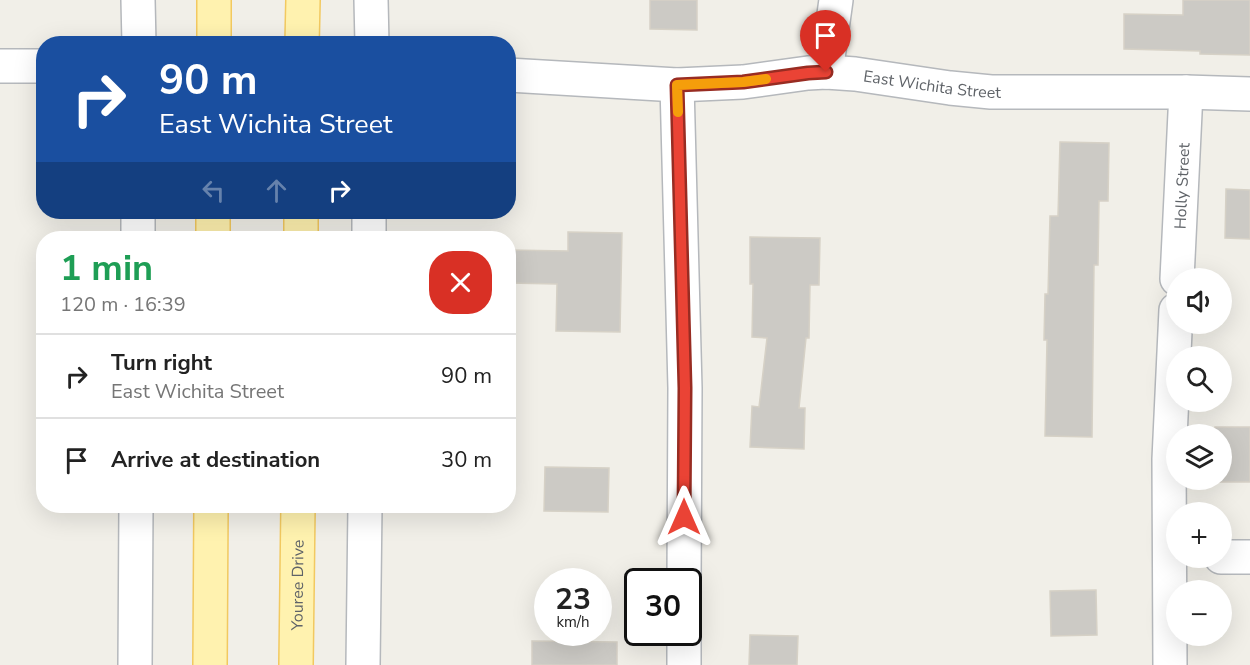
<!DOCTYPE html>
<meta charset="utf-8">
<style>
:root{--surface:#fff;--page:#f2f2f2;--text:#222;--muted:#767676;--line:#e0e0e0}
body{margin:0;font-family:"Nunito Sans",sans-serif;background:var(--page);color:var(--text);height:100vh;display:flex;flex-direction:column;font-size:22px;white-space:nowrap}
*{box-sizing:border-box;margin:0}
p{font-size:20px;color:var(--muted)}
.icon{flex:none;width:33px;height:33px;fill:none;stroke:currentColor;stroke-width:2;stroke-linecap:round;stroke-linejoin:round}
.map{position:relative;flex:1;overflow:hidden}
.details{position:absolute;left:36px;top:231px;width:480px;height:282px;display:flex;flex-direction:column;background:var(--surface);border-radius:24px;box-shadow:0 6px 24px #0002}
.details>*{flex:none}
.hud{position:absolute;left:36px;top:36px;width:480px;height:183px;border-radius:24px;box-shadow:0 6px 24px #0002;background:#1a4fa0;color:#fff;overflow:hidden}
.controls{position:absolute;left:1166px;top:268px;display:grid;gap:12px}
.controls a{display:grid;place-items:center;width:66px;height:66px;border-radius:50%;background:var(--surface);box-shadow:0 6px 24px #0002;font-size:30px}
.speed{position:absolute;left:534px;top:568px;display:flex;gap:12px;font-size:30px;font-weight:700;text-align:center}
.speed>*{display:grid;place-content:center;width:78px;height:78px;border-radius:50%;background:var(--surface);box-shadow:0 6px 24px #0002;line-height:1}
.speed small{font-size:15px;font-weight:400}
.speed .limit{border:3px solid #111;border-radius:9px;background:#fff;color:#111}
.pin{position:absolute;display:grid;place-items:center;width:51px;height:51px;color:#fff;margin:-62px -26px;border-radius:50% 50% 50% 0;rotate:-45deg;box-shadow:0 0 6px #0007}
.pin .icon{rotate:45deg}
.me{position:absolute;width:66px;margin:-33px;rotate:0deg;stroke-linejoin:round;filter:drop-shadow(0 0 4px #0008)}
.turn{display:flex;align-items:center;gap:21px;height:126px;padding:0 24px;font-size:27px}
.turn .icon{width:78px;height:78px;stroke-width:2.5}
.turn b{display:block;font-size:42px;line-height:51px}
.lanes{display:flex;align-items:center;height:57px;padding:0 24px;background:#0003;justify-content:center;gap:30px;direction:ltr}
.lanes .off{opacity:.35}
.round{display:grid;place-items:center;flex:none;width:63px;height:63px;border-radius:24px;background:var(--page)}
.headline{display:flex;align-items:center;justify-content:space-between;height:102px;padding:0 24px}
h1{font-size:36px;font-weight:700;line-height:45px;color:#1e9e55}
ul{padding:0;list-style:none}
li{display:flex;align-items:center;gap:18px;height:84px;padding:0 24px;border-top:2px solid var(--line)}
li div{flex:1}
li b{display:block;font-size:22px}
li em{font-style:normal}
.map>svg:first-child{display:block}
</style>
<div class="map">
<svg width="1250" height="665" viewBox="0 0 1250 665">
<rect width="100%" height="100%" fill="#f1efe8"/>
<path fill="#cccac5" stroke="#d6d1c6" stroke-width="1.5" d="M 650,0 L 697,0 L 697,30 L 650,29 Z
M 1183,0 L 1250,0 L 1250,55 L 1200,54 L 1200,51 L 1124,49 L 1124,14 L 1183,15 Z
M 1060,142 L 1109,143 L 1108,201 L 1099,201 L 1098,265 L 1094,265 L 1092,437 L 1045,436 L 1047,340 L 1044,340 L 1045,294 L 1048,294 L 1050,216 L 1058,216 Z
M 1226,189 L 1250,190 L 1250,239 L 1225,238 Z
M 568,232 L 622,233 L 620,332 L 556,331 L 557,284 L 508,283 L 508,250 L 568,251 Z
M 750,237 L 820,238 L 819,285 L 810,285 L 809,338 L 806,338 L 799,408 L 805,408 L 804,449 L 750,447 L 752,406 L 759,407 L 767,338 L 752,337 L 753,284 L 750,284 Z
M 1215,427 L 1250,427 L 1250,482 L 1214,482 L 1214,480 L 1221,480 L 1221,435 L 1215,435 Z
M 545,467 L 609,468 L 608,512 L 544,511 Z
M 1096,590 L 1097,635 L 1051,636 L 1050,591 Z
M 750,635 L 798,636 L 797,665 L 749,665 Z
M 532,641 L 617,642 L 617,665 L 532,665 Z"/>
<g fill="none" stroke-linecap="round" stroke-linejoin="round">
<defs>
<g id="minor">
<path d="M 138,0 L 139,44"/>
<path d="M 371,0 L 372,44"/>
<path d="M 0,66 L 44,66"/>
<path d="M 826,72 L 836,0"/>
<path id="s1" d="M 508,75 L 677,85 L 743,82 L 808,73 L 826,72 L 855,74 L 950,88 L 991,92 L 1186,92 L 1250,94"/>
<path d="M 677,85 L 685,388 L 684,582"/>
<path d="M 138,238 L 138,212"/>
<path d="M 369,238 L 369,212"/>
<path id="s2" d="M 1177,279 L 1186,92"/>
<path d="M 1221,557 L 1250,557"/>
<path d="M 135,665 L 136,506"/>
<path d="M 363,665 L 365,506"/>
<path d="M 684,665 L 684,633"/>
<path d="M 1170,665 L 1169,459 L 1176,310"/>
</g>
<g id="major">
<path d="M 214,0 L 214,44"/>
<path d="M 302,44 L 303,0"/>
<path d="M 213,238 L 213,212"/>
<path d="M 301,238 L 301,212"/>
<path d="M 210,665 L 211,506"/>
<path id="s3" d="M 296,665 L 298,506"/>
</g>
</defs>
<use href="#minor" stroke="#b5b8bc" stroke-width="36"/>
<use href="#major" stroke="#f2c960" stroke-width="36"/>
<use href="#minor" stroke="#fff" stroke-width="33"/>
<use href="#major" stroke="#fff2af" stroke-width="33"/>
</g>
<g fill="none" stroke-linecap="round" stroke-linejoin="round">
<defs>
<path id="route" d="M 684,517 L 685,388 L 677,85 L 743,82 L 808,73 L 826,72"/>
</defs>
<use href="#route" stroke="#982c22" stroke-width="15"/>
<use href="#route" stroke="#ea4335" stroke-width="10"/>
<path stroke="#f59e0b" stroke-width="10" d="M 678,112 L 677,85 L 743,82 L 766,79"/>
</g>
<g text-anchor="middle" stroke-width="6" stroke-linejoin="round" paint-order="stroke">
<g font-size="16" fill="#5f6368" stroke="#fff">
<text dy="6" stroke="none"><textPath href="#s1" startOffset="426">East Wichita Street</textPath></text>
<text dy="6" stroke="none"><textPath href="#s2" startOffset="93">Holly Street</textPath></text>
<text dy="6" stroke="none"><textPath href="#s3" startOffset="80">Youree Drive</textPath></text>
</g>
</g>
</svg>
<div class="controls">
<a><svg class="icon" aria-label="sound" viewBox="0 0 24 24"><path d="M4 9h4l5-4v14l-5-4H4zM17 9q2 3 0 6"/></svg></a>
<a><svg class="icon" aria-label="search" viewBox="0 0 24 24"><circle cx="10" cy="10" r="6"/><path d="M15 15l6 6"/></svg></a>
<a><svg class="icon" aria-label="layers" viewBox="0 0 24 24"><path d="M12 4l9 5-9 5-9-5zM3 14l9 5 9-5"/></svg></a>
<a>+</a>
<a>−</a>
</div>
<div class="speed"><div>23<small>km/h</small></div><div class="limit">30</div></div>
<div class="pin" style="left:826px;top:72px;background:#d93025"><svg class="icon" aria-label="arrive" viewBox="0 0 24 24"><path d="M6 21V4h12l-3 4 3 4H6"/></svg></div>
<svg class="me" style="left:684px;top:517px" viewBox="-20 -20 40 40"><path d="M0-17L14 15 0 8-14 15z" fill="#ea4335" stroke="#fff" stroke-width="4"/></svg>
<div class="hud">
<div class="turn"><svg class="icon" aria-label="right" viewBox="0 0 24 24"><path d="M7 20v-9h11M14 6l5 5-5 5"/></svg><div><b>90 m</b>East Wichita Street</div></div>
<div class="lanes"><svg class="icon off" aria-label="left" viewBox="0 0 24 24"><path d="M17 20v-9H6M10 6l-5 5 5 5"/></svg><svg class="icon off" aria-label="ahead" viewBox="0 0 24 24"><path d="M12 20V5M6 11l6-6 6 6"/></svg><svg class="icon" aria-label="right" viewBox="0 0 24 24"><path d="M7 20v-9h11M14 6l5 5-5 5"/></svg></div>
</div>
<section class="details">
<div class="headline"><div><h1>1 min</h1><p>120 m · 16:39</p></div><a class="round" style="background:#d93025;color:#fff"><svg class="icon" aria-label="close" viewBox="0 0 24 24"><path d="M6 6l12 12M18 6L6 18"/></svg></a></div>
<ul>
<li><svg class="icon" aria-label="right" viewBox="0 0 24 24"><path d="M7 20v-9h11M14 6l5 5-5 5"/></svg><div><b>Turn right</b><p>East Wichita Street</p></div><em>90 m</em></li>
<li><svg class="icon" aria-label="arrive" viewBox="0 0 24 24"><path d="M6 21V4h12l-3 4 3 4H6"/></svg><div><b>Arrive at destination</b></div><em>30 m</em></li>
</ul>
</section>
</div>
